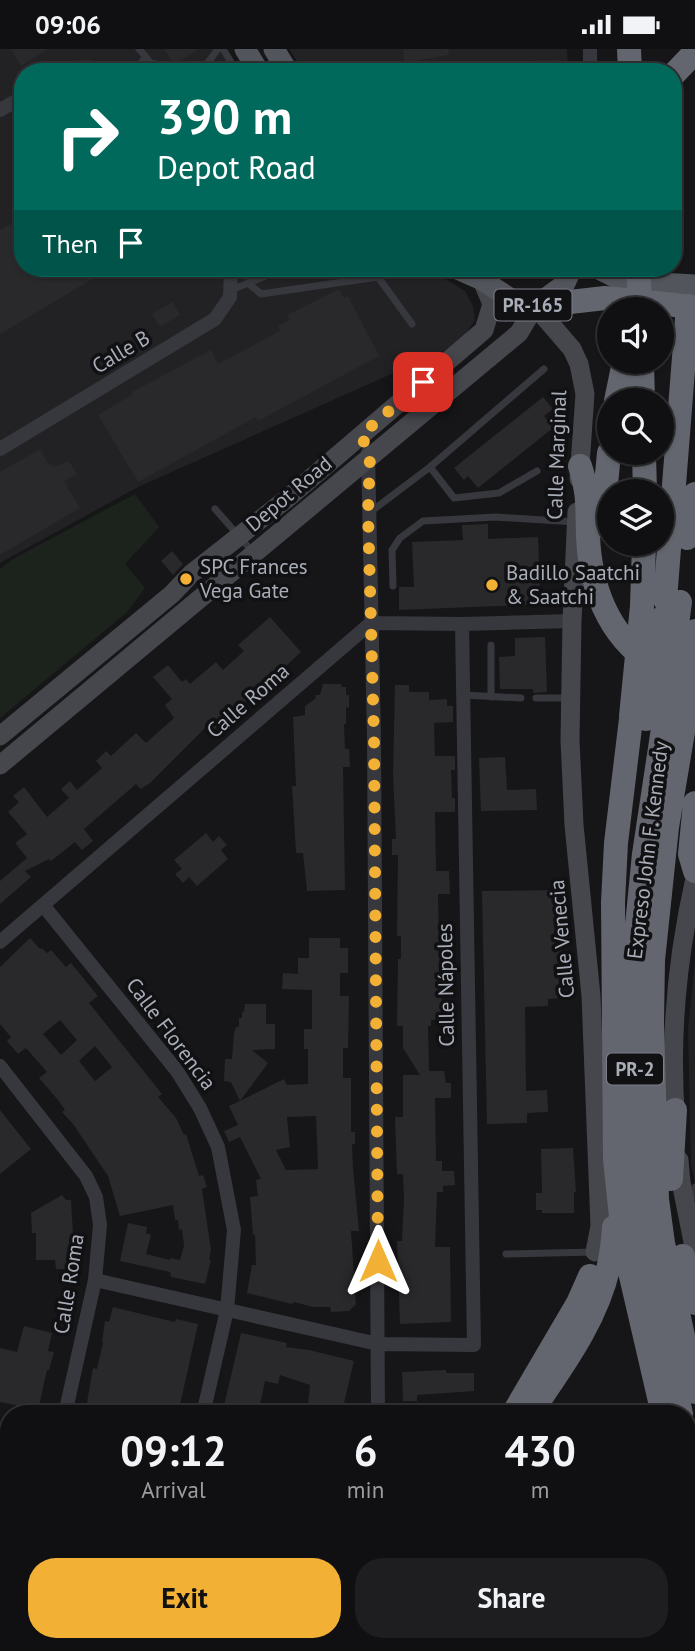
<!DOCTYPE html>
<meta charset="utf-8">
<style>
:root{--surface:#101012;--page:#1e1e20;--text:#f1f3f6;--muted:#9c9d9f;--line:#303032;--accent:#f2b134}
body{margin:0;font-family:"PT Sans",sans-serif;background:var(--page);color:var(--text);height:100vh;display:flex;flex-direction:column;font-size:26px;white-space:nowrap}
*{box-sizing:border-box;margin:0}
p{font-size:23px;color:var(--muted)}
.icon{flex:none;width:38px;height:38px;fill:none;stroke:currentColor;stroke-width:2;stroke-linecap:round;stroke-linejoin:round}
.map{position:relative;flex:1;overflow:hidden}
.panel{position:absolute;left:0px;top:1356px;width:696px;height:247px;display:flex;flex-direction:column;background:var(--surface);border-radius:28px 28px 0 0;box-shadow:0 2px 5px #0004,0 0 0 2px var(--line)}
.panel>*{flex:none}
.banner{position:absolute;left:14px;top:14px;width:668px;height:214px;border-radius:28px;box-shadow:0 2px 5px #0004,0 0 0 2px var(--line);background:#00695c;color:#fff;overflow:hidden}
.fabs{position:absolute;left:597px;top:248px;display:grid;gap:14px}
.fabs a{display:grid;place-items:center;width:77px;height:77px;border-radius:50%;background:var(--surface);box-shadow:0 2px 5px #0004,0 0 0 2px var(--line);font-size:35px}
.pin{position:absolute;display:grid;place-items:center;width:60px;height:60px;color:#fff;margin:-30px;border-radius:14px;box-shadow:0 4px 10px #0006}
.me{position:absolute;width:77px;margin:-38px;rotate:0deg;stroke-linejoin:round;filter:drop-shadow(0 0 5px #0008)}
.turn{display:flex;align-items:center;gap:24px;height:147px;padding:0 28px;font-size:32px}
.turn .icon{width:91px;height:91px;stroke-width:2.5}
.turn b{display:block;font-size:49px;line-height:60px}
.then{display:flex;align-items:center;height:66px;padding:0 28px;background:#0003;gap:14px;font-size:26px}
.eta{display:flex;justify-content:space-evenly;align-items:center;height:119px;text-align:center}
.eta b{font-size:42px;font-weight:800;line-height:49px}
.action{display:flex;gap:14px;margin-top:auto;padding:14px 28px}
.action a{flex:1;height:80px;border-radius:28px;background:var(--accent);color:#111;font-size:28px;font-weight:800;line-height:80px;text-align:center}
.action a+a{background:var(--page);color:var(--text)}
.status{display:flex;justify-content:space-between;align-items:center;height:49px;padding:0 35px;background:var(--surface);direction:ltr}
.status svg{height:19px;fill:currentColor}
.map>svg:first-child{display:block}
</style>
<div class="status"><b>09:06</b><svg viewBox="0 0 49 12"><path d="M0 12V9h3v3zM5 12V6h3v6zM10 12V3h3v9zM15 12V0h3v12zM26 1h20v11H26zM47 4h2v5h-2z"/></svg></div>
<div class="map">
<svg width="695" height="1602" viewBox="0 0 695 1602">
<rect width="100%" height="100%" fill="#161618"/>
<path fill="#222225" d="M 0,0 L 224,0 L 238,23 L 23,23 L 23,219 L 409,219 L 444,229 L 465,242 L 473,257 L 475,271 L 465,286 L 452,298 L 138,438 L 0,514 Z
M 289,0 L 567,0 L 568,23 L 304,23 Z
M 695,913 L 695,1132 L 691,1117 L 688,980 Z"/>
<path fill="#1c231d" d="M 135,445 L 159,478 L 125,515 L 145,539 L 127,563 L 0,669 L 0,520 L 13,510 Z"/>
<path fill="#29292c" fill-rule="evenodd" d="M 11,0 L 48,0 L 21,17 Z
M 164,0 L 199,0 L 174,15 Z
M 403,0 L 448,0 L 449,6 L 404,14 Z
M 558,11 L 559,23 L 507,23 L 506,13 Z
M 23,168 L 23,219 L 111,219 L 0,285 L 0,181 Z
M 339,240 L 344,249 L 348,247 L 379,307 L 258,372 L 256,368 L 138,433 L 98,366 L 133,345 L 132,343 L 211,301 L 218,315 L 280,282 L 278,277 L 290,271 L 287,266 Z
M 173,253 L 180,266 L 160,278 L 152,265 Z
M 543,348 L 553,360 L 544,367 L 554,378 L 478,439 L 468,427 L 464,431 L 454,419 Z
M 40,400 L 49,416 L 52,415 L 54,418 L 69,412 L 77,425 L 64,432 L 80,459 L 0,506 L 0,423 Z
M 488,475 L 488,490 L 538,488 L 540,540 L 542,540 L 543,555 L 399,561 L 399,538 L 414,538 L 412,493 L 463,491 L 462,476 Z
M 172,502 L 183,515 L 173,526 L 161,512 Z
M 270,568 L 301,603 L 270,632 L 272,634 L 258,647 L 256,644 L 212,682 L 207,677 L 150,734 L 141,740 L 136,735 L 84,780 L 93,792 L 82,801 L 75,793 L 51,812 L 49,810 L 25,822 L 31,828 L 0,855 L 0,832 L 27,809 L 15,794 L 27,785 L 8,763 L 19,753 L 13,747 L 24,738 L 47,768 L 69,749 L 61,740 L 70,732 L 77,741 L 102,719 L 96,712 L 106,702 L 111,707 L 136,684 L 146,694 L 174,669 L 165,656 L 172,650 L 153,628 L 168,616 L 182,633 L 186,630 L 190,635 L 216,613 L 223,621 L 244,602 L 238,596 Z
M 545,588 L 547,643 L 533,644 L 533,640 L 500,640 L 499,608 L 515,607 L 515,589 Z
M 323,635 L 341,635 L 342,638 L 346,638 L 346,646 L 349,646 L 349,659 L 346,658 L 346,675 L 344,675 L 345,700 L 349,700 L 350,718 L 343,718 L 345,841 L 307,842 L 303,804 L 296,804 L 293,752 L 292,737 L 296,737 L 293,668 L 305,666 L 305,657 L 316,649 L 315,646 L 320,646 Z
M 395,636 L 409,636 L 409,643 L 429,643 L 429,651 L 447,650 L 447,657 L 453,657 L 453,673 L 434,674 L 435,707 L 455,707 L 455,721 L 451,721 L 452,749 L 455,749 L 455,763 L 435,763 L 436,822 L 449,822 L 450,845 L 438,845 L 439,899 L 444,899 L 445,911 L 439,911 L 443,970 L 431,971 L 431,977 L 428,977 L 429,1022 L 444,1022 L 446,1034 L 451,1034 L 451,1049 L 435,1049 L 436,1112 L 442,1112 L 442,1122 L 454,1122 L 455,1136 L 443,1137 L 443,1143 L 437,1143 L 435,1198 L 450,1198 L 451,1273 L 400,1275 L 397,1192 L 402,1192 L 404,1149 L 403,1125 L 397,1125 L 395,1068 L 403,1068 L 403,1026 L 420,1026 L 403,999 L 403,977 L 397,977 L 398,910 L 401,910 L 401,887 L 397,887 L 398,806 L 392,806 L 392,790 L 396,790 L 393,726 Z
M 505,708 L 507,741 L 536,740 L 537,761 L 481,762 L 479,709 Z
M 206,784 L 213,793 L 219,787 L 227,796 L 221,801 L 228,810 L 197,837 L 189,828 L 183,834 L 175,825 L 182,820 L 174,811 Z
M 560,841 L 563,949 L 548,950 L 548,957 L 525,958 L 526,1042 L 547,1041 L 548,1063 L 527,1064 L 527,1074 L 487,1075 L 482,842 Z
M 30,889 L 40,900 L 42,899 L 47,904 L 51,901 L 66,918 L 71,914 L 98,947 L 89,954 L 162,1045 L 158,1048 L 176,1069 L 184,1086 L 186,1085 L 199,1127 L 203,1126 L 207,1138 L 202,1140 L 211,1201 L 209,1211 L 211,1211 L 205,1235 L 171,1228 L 170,1223 L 120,1212 L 128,1174 L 147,1178 L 146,1184 L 151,1186 L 146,1205 L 170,1211 L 170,1209 L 180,1211 L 184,1197 L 182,1180 L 179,1181 L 178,1171 L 175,1171 L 173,1156 L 120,1167 L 108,1127 L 73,1075 L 62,1063 L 65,1061 L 58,1051 L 39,1029 L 47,1023 L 26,999 L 18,1005 L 7,992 L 11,988 L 0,975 L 0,918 ZM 60,971 L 77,991 L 61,1006 L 43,985 ZM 95,997 L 112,1018 L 95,1032 L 79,1012 Z
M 309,889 L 340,889 L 340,899 L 348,899 L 348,924 L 340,924 L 340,947 L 349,947 L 348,999 L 343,999 L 343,1029 L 351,1029 L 351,1083 L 355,1083 L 355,1095 L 352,1095 L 353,1119 L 359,1182 L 351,1182 L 356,1255 L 349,1262 L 331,1263 L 330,1258 L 313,1258 L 294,1253 L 292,1255 L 247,1244 L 252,1216 L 256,1216 L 255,1185 L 253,1186 L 250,1148 L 258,1147 L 256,1131 L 261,1130 L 240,1088 L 229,1093 L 224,1082 L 238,1076 L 229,1057 L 240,1052 L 231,1033 L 224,1032 L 225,1010 L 232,1010 L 234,984 L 236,978 L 239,978 L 239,969 L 242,969 L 242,963 L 244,963 L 245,955 L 266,955 L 266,975 L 275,975 L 275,1000 L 252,1001 L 268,1014 L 240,1052 L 284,1030 L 287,1036 L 308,1035 L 308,1000 L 304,1000 L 304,980 L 312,980 L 312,941 L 282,940 L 283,924 L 298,925 L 298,909 L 309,909 ZM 316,1067 L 318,1120 L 286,1121 L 276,1101 L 290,1098 L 287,1068 Z
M 0,1061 L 31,1100 L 0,1125 Z
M 573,1099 L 576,1143 L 574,1143 L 574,1164 L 542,1164 L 542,1161 L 536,1161 L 536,1144 L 542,1144 L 541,1100 Z
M 62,1146 L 66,1151 L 71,1151 L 73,1185 L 78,1185 L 77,1211 L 72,1211 L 72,1220 L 56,1220 L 55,1211 L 36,1211 L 36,1184 L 32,1184 L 31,1164 Z
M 113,1258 L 162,1270 L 175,1273 L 176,1270 L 198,1275 L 178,1365 L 85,1365 L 93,1319 L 97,1320 L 103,1294 L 102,1293 L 105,1272 L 109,1273 Z
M 24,1277 L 52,1284 L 48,1302 L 54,1303 L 49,1321 L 47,1321 L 38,1361 L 0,1353 L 0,1299 L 17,1303 Z
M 241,1284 L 287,1294 L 286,1298 L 309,1301 L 354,1312 L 344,1354 L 348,1354 L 347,1365 L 307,1365 L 310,1336 L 280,1326 L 278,1335 L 265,1332 L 258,1365 L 239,1365 L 223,1361 Z
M 446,1321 L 446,1324 L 474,1324 L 474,1342 L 417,1346 L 417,1352 L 403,1352 L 402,1323 Z"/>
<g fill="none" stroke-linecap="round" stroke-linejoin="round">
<path stroke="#37383d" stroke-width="7" d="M 139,0 L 146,8
M 223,0 L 237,23
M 209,12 L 218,0
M 151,14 L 165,17 L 167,20
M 133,23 L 146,8 L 157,23
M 199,23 L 209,12 L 218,23
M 248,234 L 261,245 L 378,228 L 412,275
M 231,241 L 286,219
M 430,418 L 454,449 L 499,444 L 537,422
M 215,460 L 252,502
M 369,464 L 430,418 L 544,320
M 393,537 L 392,501 L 400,489 L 423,472 L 496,468 L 575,473
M 491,596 L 491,648
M 463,646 L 521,649
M 536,649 L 570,649
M 690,1154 L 695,1138
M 506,1205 L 595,1203"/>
<path stroke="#37383d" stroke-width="14" d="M 590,0 L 590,23
M 66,23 C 76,17 93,17 103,23
M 0,61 L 23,48
M 0,400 L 215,270 L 230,248 L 231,219
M 368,403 L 374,689 L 378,1365
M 43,856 L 177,1022 L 200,1059 L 218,1098 L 234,1181 L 227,1261 L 203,1365
M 0,893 L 371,574 L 462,575 L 572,572
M 0,1017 L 86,1127 L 96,1148 L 100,1176 L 95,1231 L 65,1365
M 95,1231 L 378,1295 L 474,1296 L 462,575
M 11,1602 L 13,1594
M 148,1602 L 150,1594
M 329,1602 L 332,1594"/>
<path stroke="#45474d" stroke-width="19" d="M 577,463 L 572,572 L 570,691 L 574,776 L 591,947 L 600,1177 L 595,1203
M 0,687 L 172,545 L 191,525 L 289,448 L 484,281 L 492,255 L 482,231
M 0,716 L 519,284 L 535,257 L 572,300 L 579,315 L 585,345 L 579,430
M 676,1074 C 669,993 677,909 695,829
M 679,1111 L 681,1133 L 695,1203"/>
<path stroke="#53555c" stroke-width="21" d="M 245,0 L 259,23
M 274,0 L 288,23
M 455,219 L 482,231 L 517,254 L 535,257 L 564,236 L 572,219
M 597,219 L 623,232 L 695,236"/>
<path stroke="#63666e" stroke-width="24" d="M 629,0 L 630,23
M 674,25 L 695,3
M 535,257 L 605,249 L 695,258
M 642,313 L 643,352
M 616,352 L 624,313
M 644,404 L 645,443
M 580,417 C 589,444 587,459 588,487 C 590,537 608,586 651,614
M 602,477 L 609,404
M 687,489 L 691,457 L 695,445
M 665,551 L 688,257
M 642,557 L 644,495
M 695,662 L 684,677 L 667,778 L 653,911 L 652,973 L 657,1150 L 663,1194 L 695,1343
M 631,670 L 616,794 L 613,853 L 615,1110 L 624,1197 L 663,1365
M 664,673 L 644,805 L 634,907 L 636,1090 L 640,1165 L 644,1192 L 681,1365
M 695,754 L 690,805 L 695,822
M 671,1130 L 675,1061
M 683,1207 L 695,1254
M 513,1365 L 578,1254 L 590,1227
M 530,1365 C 561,1319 597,1272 609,1216 C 612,1204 613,1191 614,1178
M 688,1409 L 691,1439 L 688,1480
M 688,1585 L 695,1586
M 610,1594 L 655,1601"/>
<path stroke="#63666e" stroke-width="24" d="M 638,219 L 641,261
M 631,667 L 642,557
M 646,670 L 662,569
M 664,673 L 680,553
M 684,677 L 695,582
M 635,1602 L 638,1594
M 657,1602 L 660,1594"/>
</g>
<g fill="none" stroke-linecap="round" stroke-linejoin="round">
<path stroke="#f2b134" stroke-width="12" stroke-dasharray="0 21.6" d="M 378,1212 L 374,689 L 368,464 L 370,407 L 361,386 L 423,333"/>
</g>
<g fill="#f2b134" stroke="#111113" stroke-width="2.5">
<circle cx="186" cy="530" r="7"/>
<circle cx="492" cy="536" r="7"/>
</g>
<g text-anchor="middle" stroke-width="7" stroke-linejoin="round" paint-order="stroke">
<g fill="#111113" stroke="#7b7e86" stroke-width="2">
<rect x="494.5" y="240.5" width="77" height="31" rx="5"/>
<rect x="607" y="1004.5" width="56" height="31" rx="5"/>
</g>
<g font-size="19" font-weight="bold" fill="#a8adb8">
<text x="533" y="263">PR-165</text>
<text x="635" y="1027">PR-2</text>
</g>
<g font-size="21" fill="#a8adb8" stroke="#111113">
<text transform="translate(121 303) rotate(-31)" y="7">Calle B</text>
<text transform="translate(557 406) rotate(-88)" y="7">Calle Marginal</text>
<text transform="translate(289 445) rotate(-40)" y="7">Depot Road</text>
<text transform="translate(248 652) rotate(-41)" y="7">Calle Roma</text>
<text transform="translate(648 801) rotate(-83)" y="7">Expreso John F. Kennedy</text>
<text transform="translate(562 890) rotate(-95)" y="7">Calle Venecia</text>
<text transform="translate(446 936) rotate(-91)" y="7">Calle Nápoles</text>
<text transform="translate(171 985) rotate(53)" y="7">Calle Florencia</text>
<text transform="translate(69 1235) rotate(-81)" y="7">Calle Roma</text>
</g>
<g font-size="21" fill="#a8adb8" stroke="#111113" text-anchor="start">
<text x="200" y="525">SPC Frances<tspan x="200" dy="24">Vega Gate</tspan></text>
<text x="506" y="531">Badillo Saatchi<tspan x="506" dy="24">&amp; Saatchi</tspan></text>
</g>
</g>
</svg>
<div class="fabs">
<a><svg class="icon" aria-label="sound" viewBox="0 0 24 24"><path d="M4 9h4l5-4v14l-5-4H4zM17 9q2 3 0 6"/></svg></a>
<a><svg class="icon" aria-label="search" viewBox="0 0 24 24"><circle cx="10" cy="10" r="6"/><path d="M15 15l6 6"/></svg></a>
<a><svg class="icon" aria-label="layers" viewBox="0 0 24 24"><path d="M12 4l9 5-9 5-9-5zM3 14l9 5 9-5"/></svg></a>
</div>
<div class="pin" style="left:423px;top:333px;background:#d93025"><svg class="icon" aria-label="arrive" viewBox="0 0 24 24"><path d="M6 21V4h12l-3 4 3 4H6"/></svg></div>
<svg class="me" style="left:378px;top:1212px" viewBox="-20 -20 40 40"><path d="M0-17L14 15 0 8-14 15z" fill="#f2b134" stroke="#fff" stroke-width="4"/></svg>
<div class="banner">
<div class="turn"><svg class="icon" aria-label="right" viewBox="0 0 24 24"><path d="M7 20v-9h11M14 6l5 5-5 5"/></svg><div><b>390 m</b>Depot Road</div></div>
<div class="then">Then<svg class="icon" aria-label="arrive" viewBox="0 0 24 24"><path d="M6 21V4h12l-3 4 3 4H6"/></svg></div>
</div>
<section class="panel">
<div class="eta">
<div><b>09:12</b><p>Arrival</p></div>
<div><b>6</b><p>min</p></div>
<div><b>430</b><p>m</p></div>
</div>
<div class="action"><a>Exit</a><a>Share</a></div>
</section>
</div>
